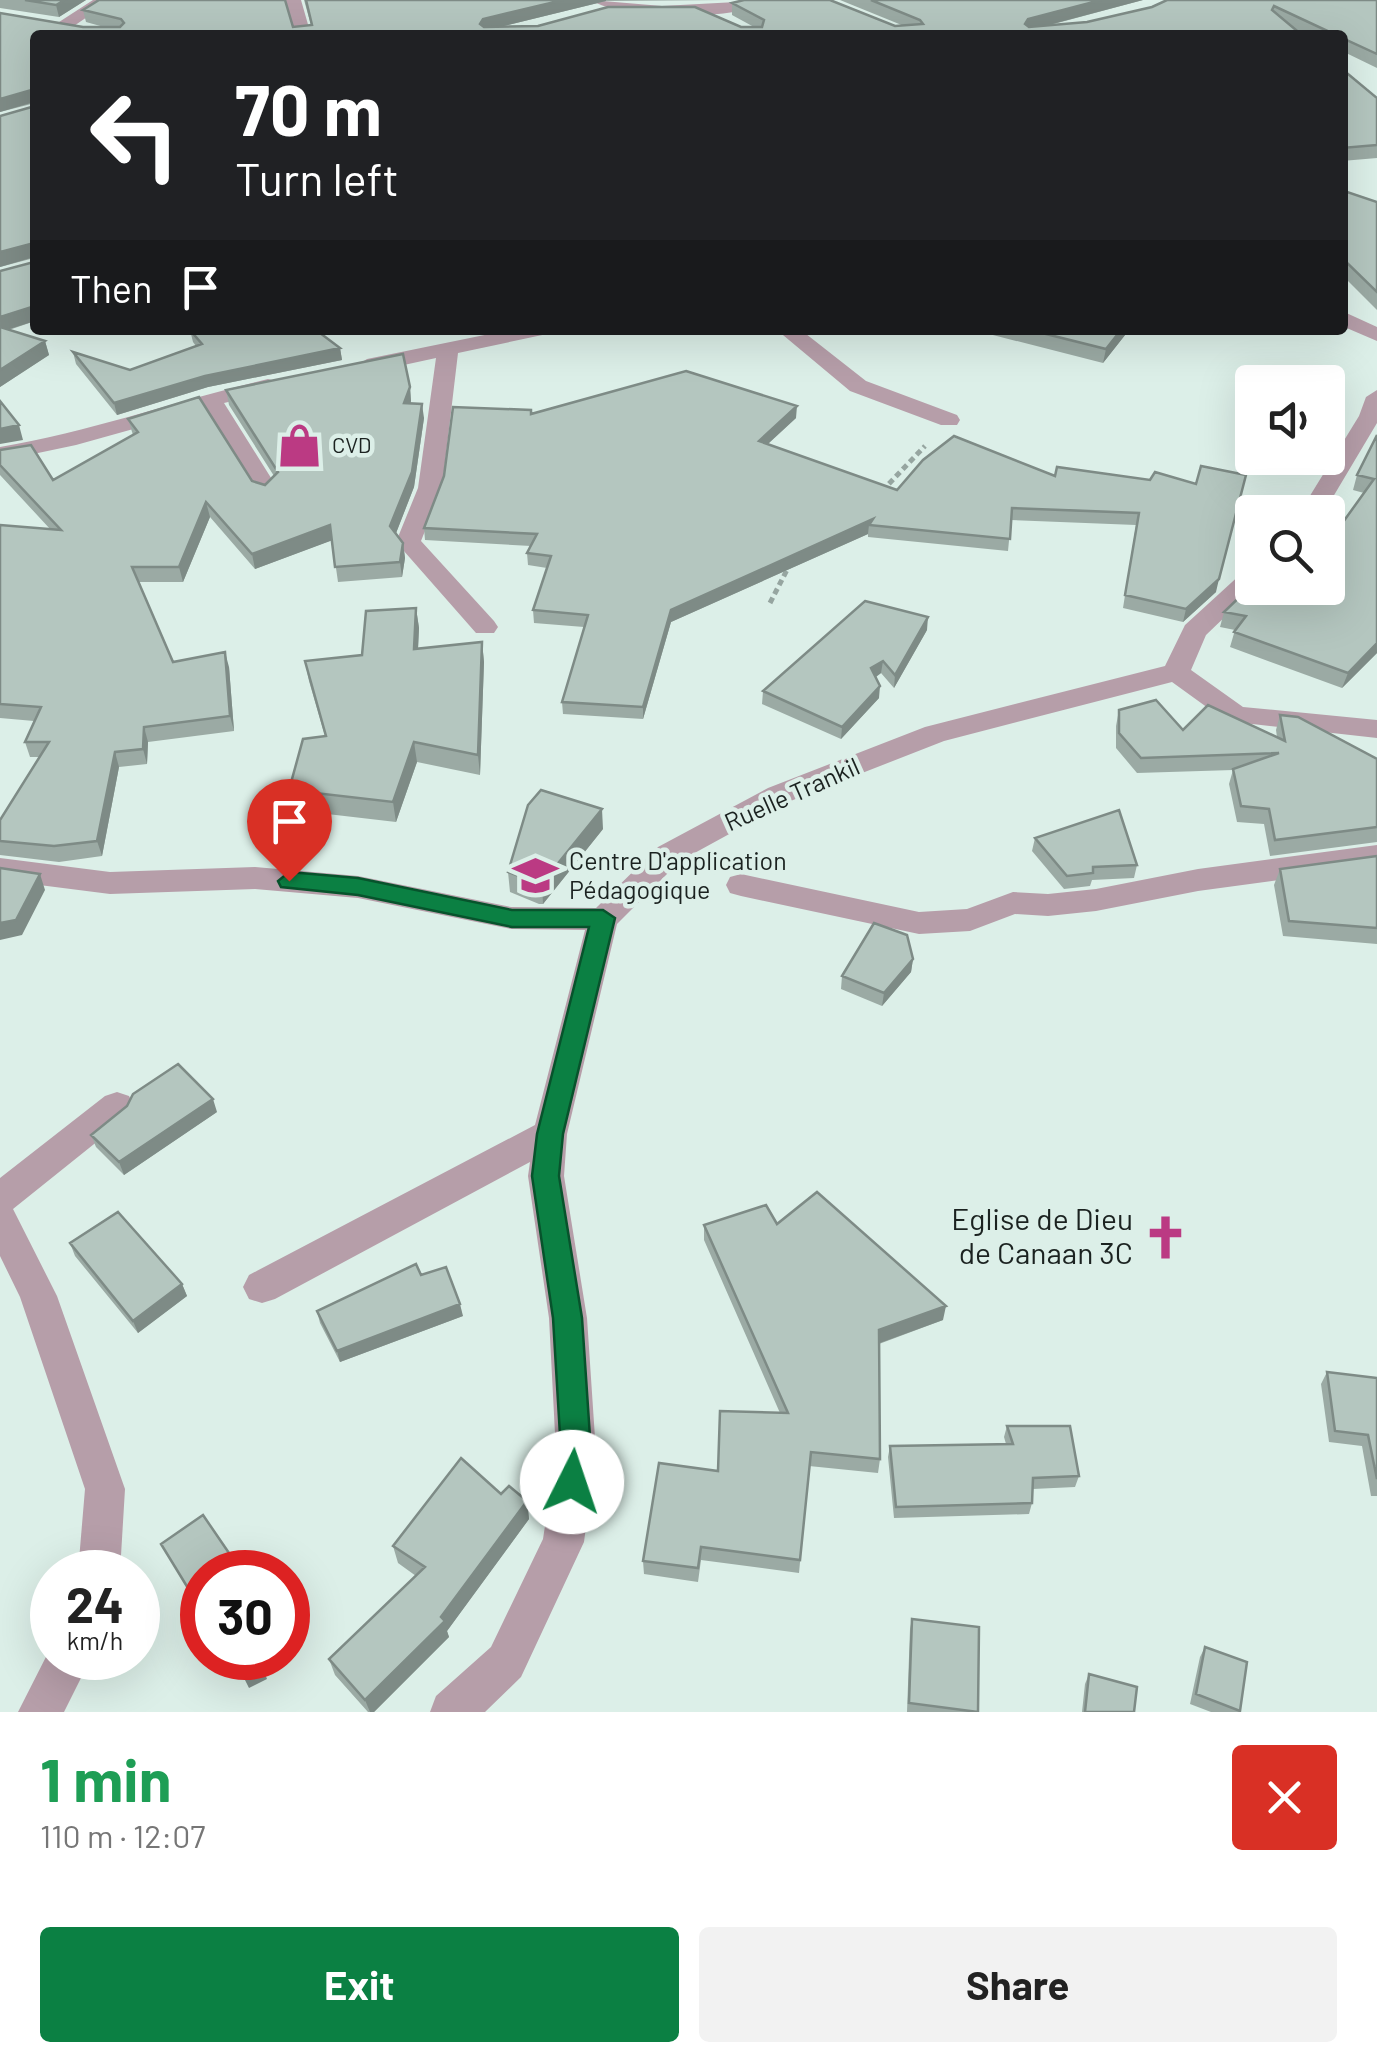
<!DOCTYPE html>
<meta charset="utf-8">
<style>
:root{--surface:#fff;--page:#f2f2f2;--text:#222;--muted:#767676;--accent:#0b8043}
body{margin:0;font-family:Barlow,sans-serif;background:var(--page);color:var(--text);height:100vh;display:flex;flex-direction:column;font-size:38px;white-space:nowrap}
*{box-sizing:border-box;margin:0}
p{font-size:32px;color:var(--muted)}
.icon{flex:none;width:55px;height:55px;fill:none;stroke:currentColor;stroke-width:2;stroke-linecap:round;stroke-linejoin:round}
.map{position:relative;height:1712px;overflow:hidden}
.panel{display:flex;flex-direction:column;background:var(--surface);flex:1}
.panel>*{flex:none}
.guide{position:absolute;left:30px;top:30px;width:1318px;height:305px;border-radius:10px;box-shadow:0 10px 40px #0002;background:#202124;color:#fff;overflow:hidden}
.fabs{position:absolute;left:1235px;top:365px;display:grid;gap:20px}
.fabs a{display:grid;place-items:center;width:110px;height:110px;border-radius:10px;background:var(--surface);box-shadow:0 10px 40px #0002;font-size:50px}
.speed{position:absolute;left:30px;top:1550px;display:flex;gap:20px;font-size:50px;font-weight:700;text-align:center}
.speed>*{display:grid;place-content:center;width:130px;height:130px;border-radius:50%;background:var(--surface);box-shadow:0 10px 40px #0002;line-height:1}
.speed small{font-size:25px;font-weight:400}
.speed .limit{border:15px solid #d22;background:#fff;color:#111}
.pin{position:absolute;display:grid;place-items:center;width:85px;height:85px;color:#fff;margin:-102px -42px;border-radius:50% 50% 50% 0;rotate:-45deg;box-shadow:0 0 10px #0007}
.pin .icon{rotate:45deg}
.me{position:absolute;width:110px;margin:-55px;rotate:4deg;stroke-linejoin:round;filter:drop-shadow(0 0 8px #0008)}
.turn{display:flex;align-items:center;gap:35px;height:210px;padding:0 40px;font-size:45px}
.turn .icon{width:130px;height:130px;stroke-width:2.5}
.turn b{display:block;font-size:70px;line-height:85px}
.then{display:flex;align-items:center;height:95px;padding:0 40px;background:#0003;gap:20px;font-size:38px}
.round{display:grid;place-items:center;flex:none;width:105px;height:105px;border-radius:10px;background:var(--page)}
.summary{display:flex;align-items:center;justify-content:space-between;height:170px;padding:0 40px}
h1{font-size:60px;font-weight:700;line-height:75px;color:#1e9e55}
.cta{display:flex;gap:20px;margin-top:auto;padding:20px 40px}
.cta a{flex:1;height:115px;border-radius:10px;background:var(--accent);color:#fff;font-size:40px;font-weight:700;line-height:115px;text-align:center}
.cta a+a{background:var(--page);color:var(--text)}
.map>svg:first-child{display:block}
</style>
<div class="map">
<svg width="1377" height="1712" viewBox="0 0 1377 1712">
<rect width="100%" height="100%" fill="#dcefe8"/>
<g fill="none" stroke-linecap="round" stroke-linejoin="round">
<path stroke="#96a5a0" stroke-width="5" stroke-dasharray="6 4" stroke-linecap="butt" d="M 882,491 L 925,446
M 770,603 L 790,564"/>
<path fill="#b69ea9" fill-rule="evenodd" d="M 93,0 L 112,0 L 68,30 L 56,30 L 56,24 Z
M 285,0 L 301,0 L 311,35 L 295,35 Z
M 591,0 L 662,6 L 774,0 C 744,21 620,20 591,0 Z
M 1342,311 L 1377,327 L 1377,341 L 1342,326 Z
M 509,330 L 551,330 L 547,334 L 458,353 L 442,488 L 421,541 L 494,621 L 498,627 L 494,633 L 476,633 L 396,542 L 418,488 L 436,358 L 367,373 L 356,366 L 367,359 Z
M 777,330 L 801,330 L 866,381 L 957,415 L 960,420 L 957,425 L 941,425 L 850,391 Z
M 268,379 L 276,381 L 279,386 L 276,391 L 224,403 L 278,489 L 274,494 L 258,494 L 205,409 L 76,445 L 0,461 L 0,447 C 92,431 179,400 268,379 Z
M 1377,390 L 1377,423 L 1324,512 L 1300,512 L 1359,416 L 1366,397 Z
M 1252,569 L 1255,588 L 1206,635 L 1191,670 L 1243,707 L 1377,720 L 1377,738 L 1226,721 L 1172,682 L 944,741 L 788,802 L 680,861 L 617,924 L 567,1134 L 564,1176 L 587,1318 L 596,1453 L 584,1542 L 521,1677 L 485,1712 L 430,1712 L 436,1696 L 491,1647 L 543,1539 L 556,1453 L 549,1318 L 528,1176 L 530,1162 L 275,1299 L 262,1303 L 249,1299 L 243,1287 L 249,1275 L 535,1125 L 585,930 L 511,929 L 358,898 L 255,889 L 110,894 L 0,880 L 0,858 L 110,872 L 255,867 L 358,876 L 511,907 L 596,908 L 658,847 L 768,788 L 925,727 L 1165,666 L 1185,625 L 1243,572 Z
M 1377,845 L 1377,867 L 1198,891 L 1096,911 L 1048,916 L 1015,914 L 970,931 L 919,934 L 741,896 L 730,893 L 726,885 L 730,877 L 741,874 L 919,912 L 967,909 L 1013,892 L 1048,894 L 1096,889 L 1198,869 Z
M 117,1092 L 129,1096 L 134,1106 L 129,1116 L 13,1209 L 57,1296 L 125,1489 L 120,1572 L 78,1572 L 85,1489 L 20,1297 L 0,1256 L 0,1178 L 105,1096 Z
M 52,1645 L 52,1658 L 91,1658 L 64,1712 L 18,1712 Z"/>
</g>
<path fill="#9baaa4" d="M 0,0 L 86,0 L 59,17 L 0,8 Z
M 99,0 L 285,0 L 293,27 L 311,25 L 304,0 L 726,0 L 606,1 L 504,26 L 538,26 L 608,7 L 695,7 L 741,27 L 754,27 L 732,15 L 732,3 L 744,0 L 830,0 L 895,26 L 904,26 L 840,0 L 1143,0 L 1050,25 L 1087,22 L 1152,7 L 1167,0 L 1377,0 L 1377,68 L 1342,51 L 1342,35 L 1307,35 L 1295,29 L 1302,35 L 35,35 L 35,321 L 9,330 L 45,341 L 49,355 L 0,387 L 0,271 L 34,262 L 34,258 L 0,267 L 0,116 L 35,106 L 35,103 L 0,112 L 0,13 L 83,27 L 104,27 L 86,22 L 83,10 Z
M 1342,69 L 1377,98 L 1377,158 L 1342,161 Z
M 1342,187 L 1344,191 L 1377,202 L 1377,310 L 1342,275 Z
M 190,330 L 340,348 L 342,360 L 208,387 L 117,415 L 76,364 L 73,352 L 130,370 L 196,346 L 193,342 Z
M 989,330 L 1129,330 L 1103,363 L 989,334 Z
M 1173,330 L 1207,330 L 1206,333 Z
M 410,387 L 411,403 L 424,418 L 414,487 L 396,533 L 403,543 L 405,558 L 402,577 L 338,582 L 332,540 L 255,569 L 210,517 L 183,582 L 138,582 L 173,662 L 229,667 L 234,731 L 148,742 L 147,764 L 119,767 L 102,856 L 59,862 L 0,855 L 0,820 L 39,757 L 30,757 L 25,742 L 34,721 L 0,718 L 0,525 L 51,530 L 0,475 L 0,450 L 53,480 L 133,435 L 128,419 L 252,481 L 265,485 L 274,476 L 229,405 L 226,390 Z
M 531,414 L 796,418 L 768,444 L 897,490 L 1055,476 L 1150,480 L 1216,592 L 1183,622 L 1123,608 L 1136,525 L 1011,520 L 1008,551 L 868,537 L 868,534 L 671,622 L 643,719 L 563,714 L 562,702 L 584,627 L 534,623 L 533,610 L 547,568 L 528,565 L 527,553 L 531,546 L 425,540 L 424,528 Z
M 1377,435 L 1377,653 L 1342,688 L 1230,647 L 1235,630 L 1220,627 L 1224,612 L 1328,588 L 1364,493 L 1353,490 L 1357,475 Z
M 416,608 L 419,628 L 418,649 L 482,642 L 484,662 L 480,775 L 417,762 L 396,822 L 293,810 L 289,790 L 325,736 L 309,681 L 305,661 L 362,655 Z
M 927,630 L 894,688 L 881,673 L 876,677 L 879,698 L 841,739 L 762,704 L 763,691 Z
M 1119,710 L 1183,730 L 1277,737 L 1276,730 L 1280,715 L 1377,759 L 1377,842 L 1270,856 L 1264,824 L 1237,822 L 1229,784 L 1233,770 L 1137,773 L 1116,748 L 1116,726 Z
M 603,829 L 543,904 L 539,904 L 510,892 L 508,872 Z
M 1035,838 L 1137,865 L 1134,878 L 1092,880 L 1090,886 L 1064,889 L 1032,851 Z
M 1377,856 L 1377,944 L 1283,936 L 1274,885 L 1280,869 Z
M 913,959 L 911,972 L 882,1006 L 841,989 L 842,976 Z
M 217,1112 L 124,1175 L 96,1147 L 91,1135 Z
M 777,1224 L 943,1320 L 879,1344 L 880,1459 L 878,1473 L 809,1466 L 799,1573 L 701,1560 L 698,1582 L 644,1574 L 643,1561 L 718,1471 L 780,1413 L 704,1240 L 704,1225 Z
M 70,1243 L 182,1284 L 187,1296 L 138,1333 L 75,1256 Z
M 421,1275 L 463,1316 L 340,1362 L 320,1323 L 317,1311 Z
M 1327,1372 L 1377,1378 L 1377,1496 L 1371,1496 L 1362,1446 L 1329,1442 L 1321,1384 Z
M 1007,1426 L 1079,1476 L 1075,1487 L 1033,1489 L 1032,1503 L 1029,1514 L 894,1518 L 888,1457 L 890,1446 L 1006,1444 L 1004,1437 Z
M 501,1494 L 527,1501 L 529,1519 L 447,1631 L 449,1637 L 374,1712 L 368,1712 L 335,1675 L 329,1659 L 416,1576 L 398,1563 L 393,1546 Z
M 161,1544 L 231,1556 L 236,1566 L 202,1572 L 202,1613 Z
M 912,1619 L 978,1712 L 907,1712 L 910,1629 Z
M 1205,1647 L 1247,1662 L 1239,1712 L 1211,1712 L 1190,1704 L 1200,1657 Z
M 1089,1674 L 1134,1712 L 1082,1712 L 1085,1684 Z"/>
<path fill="#7e8b86" d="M 65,0 L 86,0 L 59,17 L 56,5 Z
M 563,0 L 606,0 L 606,1 L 484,31 L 480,24 L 483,19 Z
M 1101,0 L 1143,0 L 1026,31 L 1025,24 L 1028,19 Z
M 31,90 L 34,102 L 0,112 L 0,99 Z
M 30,244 L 34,257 L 0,267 L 0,252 Z
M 35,306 L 35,321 L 0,332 L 0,317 Z
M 1121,330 L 1129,330 L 1103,363 L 1106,349 Z
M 45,341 L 49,355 L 0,387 L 0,370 Z
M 340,348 L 342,360 L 208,387 L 117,415 L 114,403 L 205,376 Z
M 410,387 L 411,401 L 406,417 L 404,403 Z
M 422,404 L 424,418 L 414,487 L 393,541 L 390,526 Z
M 797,406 L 796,418 L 758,453 L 759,441 Z
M 19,425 L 23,440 L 0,444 L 0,429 Z
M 206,502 L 210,517 L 183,582 L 179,567 Z
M 873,519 L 869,525 L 868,534 L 671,622 L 643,719 L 643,707 L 671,610 Z
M 330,525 L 333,540 L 255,569 L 252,554 Z
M 403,543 L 405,558 L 402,577 L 400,562 Z
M 1219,579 L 1216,592 L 1183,622 L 1186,609 Z
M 416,608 L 419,628 L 417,669 L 414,649 Z
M 928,617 L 927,630 L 894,688 L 895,675 Z
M 482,642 L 484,662 L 480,775 L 478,755 Z
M 1377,643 L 1377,653 L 1342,688 L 1348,673 Z
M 225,652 L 229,667 L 234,731 L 230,716 Z
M 883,661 L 881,673 L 870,681 L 871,668 Z
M 880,686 L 879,698 L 841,739 L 842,727 Z
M 144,727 L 148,742 L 147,764 L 143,749 Z
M 414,742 L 417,762 L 396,822 L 393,802 Z
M 115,752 L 119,767 L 102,856 L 97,841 Z
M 602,809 L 603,829 L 543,904 L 542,883 Z
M 40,874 L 45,890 L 22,935 L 0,940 L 0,923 Z
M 913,959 L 911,972 L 882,1006 L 884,993 Z
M 213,1099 L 217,1112 L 124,1175 L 119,1162 Z
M 182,1284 L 187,1296 L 138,1333 L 133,1321 Z
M 460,1304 L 463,1316 L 340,1362 L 337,1351 Z
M 946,1306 L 943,1320 L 877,1344 L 879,1330 Z
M 527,1501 L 529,1519 L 447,1631 L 449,1637 L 374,1712 L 370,1712 L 365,1700 L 441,1617 Z
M 231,1556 L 236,1566 L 226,1572 L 222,1562 Z
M 259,1658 L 267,1679 L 249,1688 L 244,1678 Z"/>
<path fill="#b4c6bf" stroke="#7e8b86" stroke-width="2.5" d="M 25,0 L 65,0 L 56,5 Z
M 99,0 L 285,0 L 293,27 L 312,25 L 306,0 L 563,0 L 483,19 L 480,24 L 484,27 L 538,26 L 608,7 L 695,7 L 741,27 L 762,27 L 764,20 L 732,3 L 744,0 L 830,0 L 895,26 L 923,24 L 920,20 L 871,0 L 1101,0 L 1028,19 L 1025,24 L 1029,27 L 1087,22 L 1152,7 L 1167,0 L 1377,0 L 1377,54 L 1342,38 L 1342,35 L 1336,35 L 1274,6 L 1272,10 L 1302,35 L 35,35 L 35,93 L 31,90 L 0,99 L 0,13 L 83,27 L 120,27 L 124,23 L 121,19 L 83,10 Z
M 1342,69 L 1377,98 L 1377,145 L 1342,148 Z
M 35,101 L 35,247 L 30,244 L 0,252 L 0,116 L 35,106 Z
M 1342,187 L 1344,191 L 1377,202 L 1377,292 L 1342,258 Z
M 35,248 L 35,306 L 0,317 L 0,271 L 34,262 Z
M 0,327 L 45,341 L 0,370 Z
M 190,330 L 316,330 L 340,348 L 205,376 L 114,403 L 73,352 L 130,370 L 202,344 Z
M 1030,330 L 1121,330 L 1106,349 Z
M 403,354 L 410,387 L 404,403 L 422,404 L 412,472 L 390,526 L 403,543 L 400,562 L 335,567 L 330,525 L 252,554 L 206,502 L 179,567 L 132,567 L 173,662 L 225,652 L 230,716 L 144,727 L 143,749 L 115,752 L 97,841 L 54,846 L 0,841 L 0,820 L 49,742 L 25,742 L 41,707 L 0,704 L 0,525 L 61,530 L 0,465 L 0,450 L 31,445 L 53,480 L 138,432 L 128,419 L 199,397 L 252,481 L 265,485 L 278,472 L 226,390 Z
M 686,371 L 797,406 L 759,441 L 897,490 L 923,460 L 954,436 L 1055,476 L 1057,467 L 1150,480 L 1155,472 L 1196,484 L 1201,466 L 1246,475 L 1219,579 L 1186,609 L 1125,595 L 1139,513 L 1012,508 L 1010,539 L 869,525 L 873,519 L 671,610 L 643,707 L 562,702 L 588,615 L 533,610 L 551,556 L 527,553 L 537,534 L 424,528 L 444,476 L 453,407 L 531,410 L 531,414 Z
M 0,401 L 19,425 L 0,429 Z
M 1377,435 L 1377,643 L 1348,673 L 1234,632 L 1246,616 L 1224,612 L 1252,585 L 1252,588 L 1328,588 L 1328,543 L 1374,479 L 1357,475 Z
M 865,601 L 928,617 L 895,675 L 883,661 L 871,668 L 880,686 L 842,727 L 763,691 Z
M 416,608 L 414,649 L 482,642 L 478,755 L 414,742 L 393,802 L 289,790 L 303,739 L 326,736 L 305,661 L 362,655 L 366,611 Z
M 1156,700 L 1183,730 L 1208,705 L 1285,741 L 1280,715 L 1298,717 L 1377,759 L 1377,827 L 1275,840 L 1269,809 L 1241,806 L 1233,769 L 1279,753 L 1141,758 L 1119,733 L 1119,710 Z
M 541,790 L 602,809 L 542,883 L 537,883 L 508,872 L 528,805 Z
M 1119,810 L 1137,865 L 1093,867 L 1093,873 L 1067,876 L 1035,838 Z
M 1377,856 L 1377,928 L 1289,921 L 1280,869 Z
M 0,868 L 40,874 L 16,920 L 0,923 Z
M 874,923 L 907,935 L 913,959 L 884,993 L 842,976 Z
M 178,1064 L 213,1099 L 119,1162 L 91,1135 L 127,1106 L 133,1094 Z
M 817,1192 L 946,1306 L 879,1330 L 880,1459 L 811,1452 L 800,1560 L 701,1547 L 698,1568 L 643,1561 L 659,1463 L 718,1471 L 720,1411 L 788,1413 L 704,1225 L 766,1205 L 777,1224 Z
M 118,1212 L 182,1284 L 133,1321 L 70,1243 Z
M 416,1264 L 421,1275 L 446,1267 L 460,1304 L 337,1351 L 317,1311 Z
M 1327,1372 L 1377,1378 L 1377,1479 L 1368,1435 L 1335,1431 Z
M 1007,1426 L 1070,1426 L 1079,1476 L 1033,1478 L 1032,1503 L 896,1507 L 890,1446 L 1013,1444 Z
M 461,1458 L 501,1494 L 509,1486 L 527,1501 L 441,1617 L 445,1621 L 365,1700 L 329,1659 L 425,1567 L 393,1546 Z
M 203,1515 L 231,1556 L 222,1562 L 226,1572 L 202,1572 L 202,1611 L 161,1544 Z
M 912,1619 L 979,1627 L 978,1712 L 909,1703 Z
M 1205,1647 L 1247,1662 L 1240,1711 L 1196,1694 Z
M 231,1658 L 259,1658 L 263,1669 L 244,1678 Z
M 1089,1674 L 1137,1687 L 1134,1712 L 1085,1712 Z"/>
<path fill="#0b8043" stroke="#07532c" stroke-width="2.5" d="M 289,872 L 358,878 L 512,910 L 603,910 L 615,918 L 563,1134 L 559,1176 L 582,1318 L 591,1452 L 583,1493 L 572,1497 L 561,1493 L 556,1482 L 561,1452 L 553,1318 L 532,1176 L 537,1134 L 589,927 L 512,927 L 358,895 L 281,887 L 278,881 Z"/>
<defs>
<symbol id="shop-bare" viewBox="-9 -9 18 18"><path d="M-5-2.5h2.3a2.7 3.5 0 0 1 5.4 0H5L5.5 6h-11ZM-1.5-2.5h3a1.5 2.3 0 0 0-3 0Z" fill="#bb3a83" stroke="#dcefe8" stroke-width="2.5" paint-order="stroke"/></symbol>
<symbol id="school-bare" viewBox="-9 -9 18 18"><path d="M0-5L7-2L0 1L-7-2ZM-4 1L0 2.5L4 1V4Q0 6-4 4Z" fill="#bb3a83" stroke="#dcefe8" stroke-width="2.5" paint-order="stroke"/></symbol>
<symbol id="church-bare" viewBox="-9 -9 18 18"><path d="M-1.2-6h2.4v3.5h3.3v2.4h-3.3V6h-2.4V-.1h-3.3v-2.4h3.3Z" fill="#bb3a83" stroke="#dcefe8" stroke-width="2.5" paint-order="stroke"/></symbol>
</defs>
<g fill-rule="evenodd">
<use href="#shop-bare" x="268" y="414" width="63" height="63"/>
<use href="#school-bare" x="504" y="844" width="63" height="63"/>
<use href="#church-bare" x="1134" y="1206" width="63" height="63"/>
</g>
<g text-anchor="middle" stroke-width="9" stroke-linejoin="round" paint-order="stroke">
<g font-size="22" fill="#1b2220" stroke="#dcefe8" text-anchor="start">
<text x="332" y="453">CVD</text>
</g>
<g font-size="25" fill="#1b2220" stroke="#dcefe8">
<text transform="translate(792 794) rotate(-24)" y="9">Ruelle Trankil</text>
</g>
<g font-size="25" fill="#1b2220" stroke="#dcefe8" text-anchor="start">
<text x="569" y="870">Centre D'application<tspan x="569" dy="29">Pédagogique</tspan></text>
</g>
<g font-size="30" fill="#1b2220" stroke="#dcefe8" text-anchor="end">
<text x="1133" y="1230">Eglise de Dieu<tspan x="1133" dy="34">de Canaan 3C</tspan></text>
</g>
</g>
</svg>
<div class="fabs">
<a><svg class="icon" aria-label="sound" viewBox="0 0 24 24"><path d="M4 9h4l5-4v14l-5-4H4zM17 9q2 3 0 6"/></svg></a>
<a><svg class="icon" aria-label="search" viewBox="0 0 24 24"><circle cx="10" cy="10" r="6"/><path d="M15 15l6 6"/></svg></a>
</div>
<div class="speed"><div>24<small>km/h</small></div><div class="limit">30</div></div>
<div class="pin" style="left:289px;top:881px;background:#d93025"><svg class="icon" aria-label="arrive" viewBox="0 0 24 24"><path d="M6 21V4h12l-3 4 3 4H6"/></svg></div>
<svg class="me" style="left:572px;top:1482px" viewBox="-20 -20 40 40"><circle r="19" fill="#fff"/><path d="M0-13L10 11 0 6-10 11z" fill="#0b8043"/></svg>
<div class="guide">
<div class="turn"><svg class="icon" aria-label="left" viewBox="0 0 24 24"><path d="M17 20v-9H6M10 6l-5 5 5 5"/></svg><div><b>70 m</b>Turn left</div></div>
<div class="then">Then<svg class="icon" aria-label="arrive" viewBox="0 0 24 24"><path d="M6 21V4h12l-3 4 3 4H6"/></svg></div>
</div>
</div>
<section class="panel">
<div class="summary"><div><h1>1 min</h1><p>110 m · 12:07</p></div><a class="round" style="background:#d93025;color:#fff"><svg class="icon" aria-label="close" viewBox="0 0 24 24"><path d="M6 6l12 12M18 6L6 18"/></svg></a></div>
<div class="cta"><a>Exit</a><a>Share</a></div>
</section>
